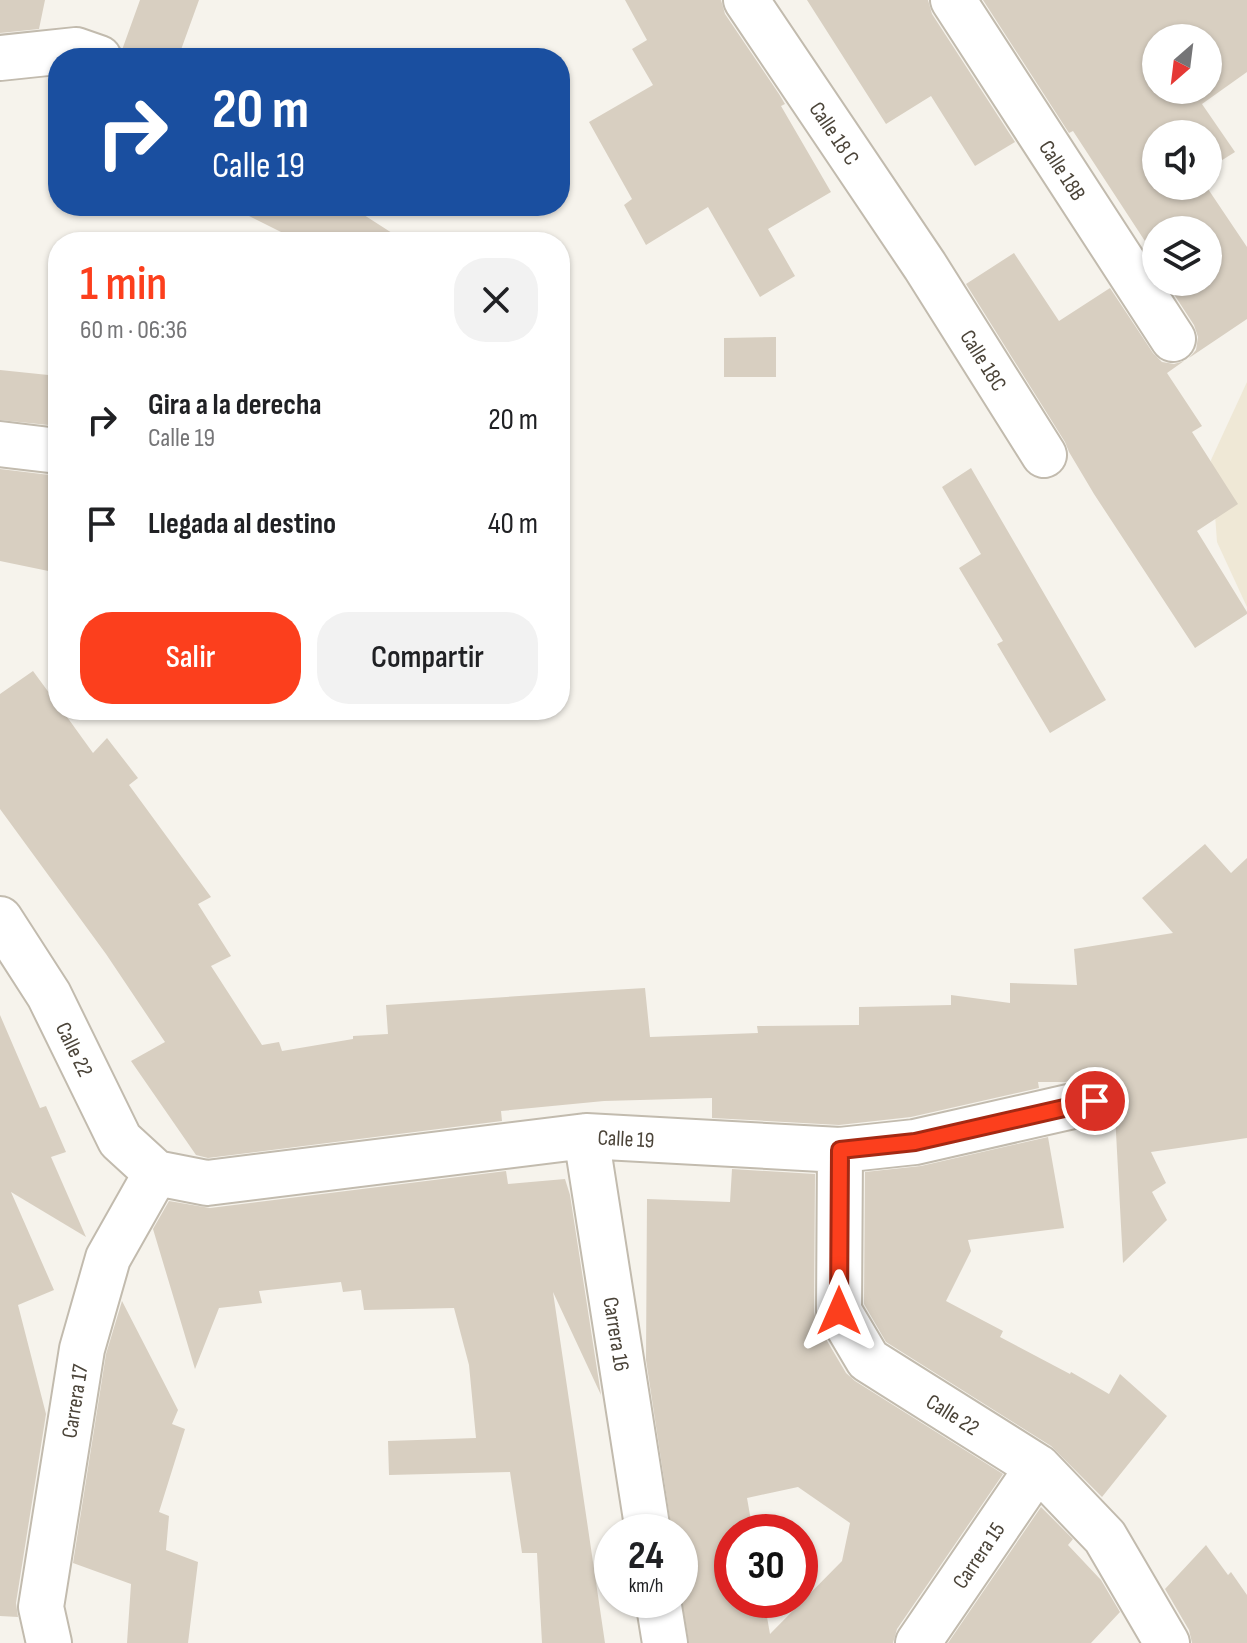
<!DOCTYPE html>
<html lang="es">
<meta charset="utf-8">
<style>
:root{--surface:#fff;--page:#f2f2f2;--text:#202124;--muted:#757577;--accent:#fc3f1d}
body{margin:0;font-family:"Sofia Sans Condensed",sans-serif;background:var(--page);color:var(--text);height:100vh;display:flex;flex-direction:column;font-size:30px;white-space:nowrap}
*{box-sizing:border-box;margin:0}
p{font-size:26px;color:var(--muted)}
.icon{flex:none;width:44px;height:44px;fill:none;stroke:currentColor;stroke-width:2;stroke-linecap:round;stroke-linejoin:round}
.map{position:relative;flex:1;overflow:hidden}
.sheet{position:absolute;left:48px;top:232px;width:522px;height:488px;display:flex;flex-direction:column;background:var(--surface);border-radius:32px;box-shadow:0 2px 6px #0004}
.sheet>*{flex:none}
.banner{position:absolute;left:48px;top:48px;width:522px;height:168px;border-radius:32px;box-shadow:0 2px 6px #0004;background:#1a4fa0;color:#fff;overflow:hidden}
.needle{width:52px;rotate:208deg}
.controls{position:absolute;left:1142px;top:24px;display:grid;gap:16px}
.controls a{display:grid;place-items:center;width:80px;height:80px;border-radius:50%;background:var(--surface);box-shadow:0 2px 6px #0004;font-size:40px}
.speed{position:absolute;left:594px;top:1514px;display:flex;gap:16px;font-size:40px;font-weight:700;text-align:center}
.speed>*{display:grid;place-content:center;width:104px;height:104px;border-radius:50%;background:var(--surface);box-shadow:0 2px 6px #0004;line-height:1}
.speed small{font-size:20px;font-weight:400}
.speed .limit{border:12px solid #d22;background:#fff;color:#111}
.pin{position:absolute;display:grid;place-items:center;width:68px;height:68px;color:#fff;margin:-34px;border:4px solid #fff;border-radius:50%;box-shadow:0 2px 8px #0007}
.me{position:absolute;width:88px;margin:-44px;rotate:0deg;stroke-linejoin:round;filter:drop-shadow(0 0 6px #0008)}
.turn{display:flex;align-items:center;gap:28px;height:168px;padding:0 32px;font-size:36px}
.turn .icon{width:104px;height:104px;stroke-width:2.5}
.turn b{display:block;font-size:56px;line-height:68px}
.round{display:grid;place-items:center;flex:none;width:84px;height:84px;border-radius:32px;background:var(--page)}
.head{display:flex;align-items:center;justify-content:space-between;height:136px;padding:0 32px}
h1{font-size:48px;font-weight:600;line-height:60px;color:var(--accent)}
.cta{display:flex;gap:16px;margin-top:auto;padding:16px 32px}
.cta a{flex:1;height:92px;border-radius:32px;background:var(--accent);color:#fff;font-size:32px;font-weight:600;line-height:92px;text-align:center}
.cta a+a{background:var(--page);color:var(--text)}
ul{padding:0;list-style:none}
li{display:flex;align-items:center;gap:24px;height:104px;padding:0 32px}
li div{flex:1}
li b{display:block;font-size:30px}
li em{font-style:normal}
.map>svg:first-child{display:block}
</style>
<div class="map">
<svg width="1247" height="1643" viewBox="0 0 1247 1643">
<rect width="100%" height="100%" fill="#f6f3ec"/>
<path fill="#efe8d6" d="M 1247,382 L 1247,607 L 1217,542 L 1211,460 Z"/>
<path fill="#d8cfc1" fill-rule="evenodd" d="M 0,0 L 45,0 L 39,29 L 0,33 Z
M 140,0 L 199,0 L 178,58 L 123,58 L 122,50 Z
M 625,0 L 721,0 L 725,14 L 779,94 L 785,104 L 781,106 L 831,192 L 768,229 L 795,276 L 760,297 L 708,207 L 646,245 L 624,205 L 632,199 L 589,122 L 653,85 L 632,49 L 647,40 Z
M 807,0 L 928,0 L 932,14 L 1015,142 L 975,166 L 931,96 L 886,124 Z
M 983,0 L 1247,0 L 1247,72 L 1202,104 L 1235,152 L 1208,169 L 1208,134 L 1156,134 L 1156,186 L 1206,186 L 1247,247 L 1247,319 L 1189,358 L 1196,350 L 1198,337 L 1194,325 L 1166,282 L 1208,282 L 1208,230 L 1156,230 L 1156,258 L 1073,131 L 1069,133 ZM 1156,38 L 1208,38 L 1208,90 L 1156,90 Z
M 229,206 L 350,206 L 406,242 L 301,242 Z
M 1014,253 L 1059,321 L 1110,288 L 1153,353 L 1162,362 L 1174,364 L 1184,361 L 1167,373 L 1202,426 L 1192,432 L 1238,504 L 1197,531 L 1247,612 L 1247,614 L 1195,648 L 1094,494 L 1069,452 L 1065,442 L 966,284 Z
M 776,337 L 776,377 L 724,377 L 724,338 Z
M 0,370 L 58,376 L 58,426 L 0,420 Z
M 971,468 L 1106,700 L 1050,733 L 997,644 L 1003,641 L 959,568 L 981,554 L 942,487 Z
M 0,469 L 58,476 L 58,573 L 0,561 Z
M 33,671 L 58,705 L 58,710 L 62,710 L 93,753 L 107,738 L 138,778 L 129,785 L 211,897 L 198,904 L 231,956 L 211,966 L 262,1045 L 279,1042 L 282,1051 L 353,1039 L 353,1036 L 388,1034 L 386,1005 L 595,991 L 645,988 L 650,1037 L 758,1033 L 757,1026 L 859,1025 L 859,1007 L 951,1005 L 951,995 L 1010,1003 L 1010,983 L 1077,985 L 1074,949 L 1173,933 L 1142,898 L 1205,844 L 1231,873 L 1247,858 L 1247,1138 L 1151,1152 L 1166,1183 L 1152,1192 L 1167,1220 L 1123,1263 L 1115,1114 L 1119,1108 L 1119,1096 L 1114,1084 L 1102,1077 L 1089,1077 L 1065,1082 L 1038,1082 L 1039,1088 L 911,1117 L 839,1125 L 712,1118 L 712,1098 L 604,1101 L 501,1111 L 502,1121 L 208,1158 L 196,1155 L 131,1061 L 165,1042 L 106,954 L 0,809 L 0,694 Z
M 0,1015 L 40,1108 L 46,1106 L 66,1152 L 51,1157 L 86,1237 L 11,1192 L 54,1290 L 18,1305 L 46,1414 L 16,1603 L 18,1617 L 0,1616 Z
M 1048,1137 L 1064,1228 L 968,1240 L 971,1251 L 946,1301 L 1003,1331 L 1000,1337 L 1070,1374 L 1071,1372 L 1109,1394 L 1120,1374 L 1167,1416 L 1102,1497 L 1051,1446 L 886,1342 L 864,1304 L 865,1172 L 921,1166 Z
M 732,1169 L 815,1174 L 814,1312 L 817,1324 L 846,1373 L 855,1381 L 1003,1474 L 897,1629 L 893,1643 L 689,1643 L 680,1590 L 680,1532 L 672,1532 L 646,1360 L 647,1199 L 730,1202 ZM 798,1487 L 850,1523 L 842,1561 L 770,1634 L 764,1600 L 732,1600 L 732,1532 L 753,1532 L 747,1498 Z
M 506,1171 L 508,1184 L 565,1179 L 570,1195 L 601,1395 L 553,1292 L 605,1643 L 542,1643 L 537,1553 L 522,1553 L 510,1472 L 389,1475 L 388,1441 L 476,1438 L 469,1365 L 454,1308 L 364,1310 L 361,1290 L 343,1292 L 341,1282 L 259,1291 L 262,1303 L 219,1308 L 195,1369 L 153,1229 L 169,1201 L 210,1208 Z
M 122,1301 L 178,1410 L 172,1424 L 185,1429 L 159,1512 L 169,1516 L 166,1550 L 198,1562 L 188,1643 L 127,1643 L 131,1584 L 73,1563 L 106,1354 Z
M 1041,1507 L 1073,1539 L 1068,1545 L 1101,1580 L 1120,1612 L 1091,1643 L 948,1643 Z
M 1206,1545 L 1228,1575 L 1231,1572 L 1247,1595 L 1247,1643 L 1192,1643 L 1189,1630 L 1165,1589 Z"/>
<g fill="none" stroke-linecap="round" stroke-linejoin="round">
<defs>
<path id="street" d="M 746,0 L 925,266 L 1044,455
M 953,0 L 1173,339
M 0,58 L 76,50 L 99,58
M 0,444 L 58,451
M 0,919 L 49,995 L 120,1140 L 156,1173 L 207,1183 L 586,1136 L 840,1150 L 915,1142 L 1095,1101
M 586,1136 L 648,1532
M 840,1150 L 839,1311 L 868,1360 L 1038,1467 L 1105,1537 L 1167,1643
M 658,1600 L 665,1643
M 49,1643 L 41,1607 L 82,1349 L 108,1258 L 156,1173
M 918,1643 L 1038,1467"/>
</defs>
<use href="#street" stroke="#c2bbae" stroke-width="48"/>
<use href="#street" stroke="#fff" stroke-width="44"/>
</g>
<g fill="none" stroke-linecap="round" stroke-linejoin="round">
<defs>
<path id="route" d="M 839,1311 L 840,1150 L 915,1142 L 1095,1101"/>
</defs>
<use href="#route" stroke="#a42913" stroke-width="20"/>
<use href="#route" stroke="#fc3f1d" stroke-width="14"/>
</g>
<g text-anchor="middle" stroke-width="6" stroke-linejoin="round" paint-order="stroke">
<g font-size="22" fill="#4b4439" stroke="#fff">
<text transform="translate(835 133) rotate(56)" y="8">Calle 18 C</text>
<text transform="translate(1063 170) rotate(57)" y="8">Calle 18B</text>
<text transform="translate(984 360) rotate(58)" y="8">Calle 18C</text>
<text transform="translate(75 1049) rotate(64)" y="8">Calle 22</text>
<text transform="translate(626 1138) rotate(3)" y="8">Calle 19</text>
<text transform="translate(617 1334) rotate(81)" y="8">Carrera 16</text>
<text transform="translate(74 1401) rotate(-81)" y="8">Carrera 17</text>
<text transform="translate(953 1414) rotate(32)" y="8">Calle 22</text>
<text transform="translate(978 1555) rotate(-56)" y="8">Carrera 15</text>
</g>
</g>
</svg>
<div class="controls">
<a><svg class="needle" viewBox="-14 -14 28 28"><path d="M0-13l5 13h-10z" fill="#e53935"/><path d="M0 13l5-13h-10z" fill="#757577"/></svg></a>
<a><svg class="icon" aria-label="sound" viewBox="0 0 24 24"><path d="M4 9h4l5-4v14l-5-4H4zM17 9q2 3 0 6"/></svg></a>
<a><svg class="icon" aria-label="layers" viewBox="0 0 24 24"><path d="M12 4l9 5-9 5-9-5zM3 14l9 5 9-5"/></svg></a>
</div>
<div class="speed"><div>24<small>km/h</small></div><div class="limit">30</div></div>
<div class="pin" style="left:1095px;top:1101px;background:#d93025"><svg class="icon" aria-label="arrive" viewBox="0 0 24 24"><path d="M6 21V4h12l-3 4 3 4H6"/></svg></div>
<svg class="me" style="left:839px;top:1311px" viewBox="-20 -20 40 40"><path d="M0-17L14 15 0 8-14 15z" fill="#fc3f1d" stroke="#fff" stroke-width="4"/></svg>
<div class="banner">
<div class="turn"><svg class="icon" aria-label="right" viewBox="0 0 24 24"><path d="M7 20v-9h11M14 6l5 5-5 5"/></svg><div><b>20 m</b>Calle 19</div></div>
</div>
<section class="sheet">
<div class="head"><div><h1>1 min</h1><p>60 m · 06:36</p></div><a class="round"><svg class="icon" aria-label="close" viewBox="0 0 24 24"><path d="M6 6l12 12M18 6L6 18"/></svg></a></div>
<ul>
<li><svg class="icon" aria-label="right" viewBox="0 0 24 24"><path d="M7 20v-9h11M14 6l5 5-5 5"/></svg><div><b>Gira a la derecha</b><p>Calle 19</p></div><em>20 m</em></li>
<li><svg class="icon" aria-label="arrive" viewBox="0 0 24 24"><path d="M6 21V4h12l-3 4 3 4H6"/></svg><div><b>Llegada al destino</b></div><em>40 m</em></li>
</ul>
<div class="cta"><a>Salir</a><a>Compartir</a></div>
</section>
</div>
